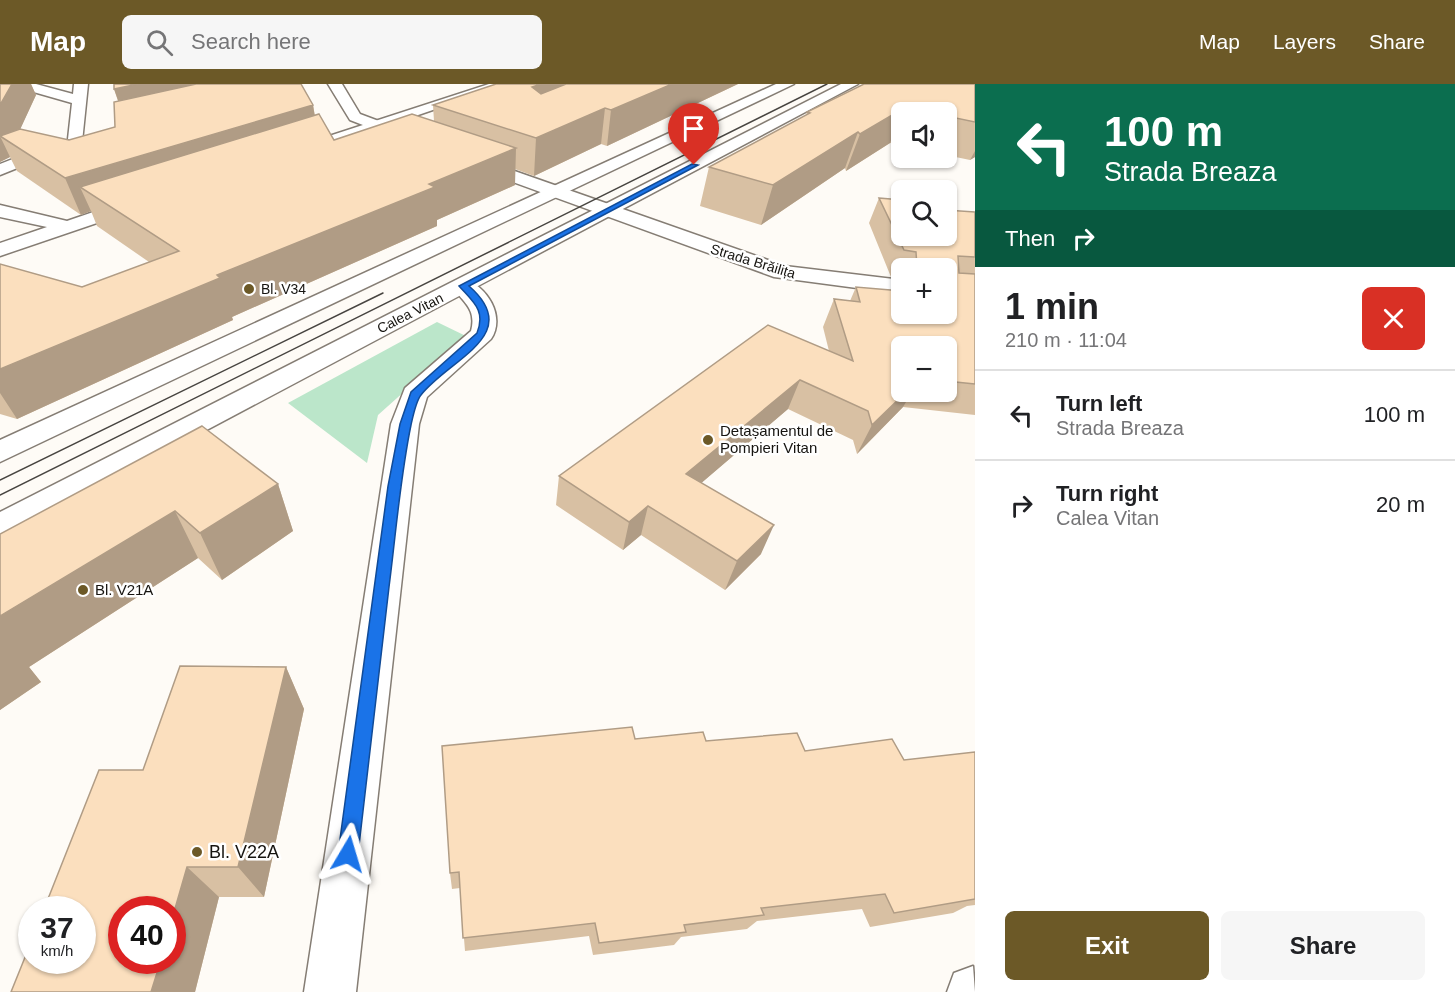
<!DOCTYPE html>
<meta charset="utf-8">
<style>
:root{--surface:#fff;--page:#f6f6f6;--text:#202124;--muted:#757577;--line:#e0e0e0;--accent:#6c5927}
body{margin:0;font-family:Helvetica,sans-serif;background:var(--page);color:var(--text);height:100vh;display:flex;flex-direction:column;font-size:22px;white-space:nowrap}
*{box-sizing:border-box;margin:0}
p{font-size:20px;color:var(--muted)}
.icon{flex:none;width:33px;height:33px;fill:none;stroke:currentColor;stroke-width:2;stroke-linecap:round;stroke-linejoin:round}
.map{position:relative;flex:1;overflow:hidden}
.drawer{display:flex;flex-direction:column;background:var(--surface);width:480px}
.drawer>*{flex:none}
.top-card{background:#0b6e4f;color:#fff;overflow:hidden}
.tools{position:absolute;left:891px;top:18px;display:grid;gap:12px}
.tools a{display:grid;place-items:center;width:66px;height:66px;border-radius:9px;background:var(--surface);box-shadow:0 2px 4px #0004;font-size:30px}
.speed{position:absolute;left:18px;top:812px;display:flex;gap:12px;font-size:30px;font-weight:700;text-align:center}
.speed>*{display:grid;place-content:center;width:78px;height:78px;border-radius:50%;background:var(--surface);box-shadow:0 2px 4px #0004;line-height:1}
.speed small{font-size:15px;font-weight:400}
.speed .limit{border:9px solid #d22;background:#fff;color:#111}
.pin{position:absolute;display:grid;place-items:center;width:51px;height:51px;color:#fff;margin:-62px -26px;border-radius:50% 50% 50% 0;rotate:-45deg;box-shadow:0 0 6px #0007}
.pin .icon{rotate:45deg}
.me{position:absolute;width:66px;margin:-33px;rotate:7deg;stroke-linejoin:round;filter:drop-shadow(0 0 4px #0008)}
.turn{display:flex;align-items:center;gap:21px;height:126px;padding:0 30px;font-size:27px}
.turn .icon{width:78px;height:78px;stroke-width:2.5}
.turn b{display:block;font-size:42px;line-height:51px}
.then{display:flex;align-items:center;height:57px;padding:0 30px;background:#0003;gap:12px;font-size:22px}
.round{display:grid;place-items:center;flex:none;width:63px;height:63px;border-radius:9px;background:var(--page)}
.headline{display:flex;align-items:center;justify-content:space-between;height:102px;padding:0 30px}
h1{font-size:36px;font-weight:700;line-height:45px}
.button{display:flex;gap:12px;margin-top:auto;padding:12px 30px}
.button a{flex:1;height:69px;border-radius:9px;background:var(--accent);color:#fff;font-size:24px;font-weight:700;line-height:69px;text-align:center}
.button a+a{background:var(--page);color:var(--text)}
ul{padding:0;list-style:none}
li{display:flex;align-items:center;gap:18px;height:90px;padding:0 30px;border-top:2px solid var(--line)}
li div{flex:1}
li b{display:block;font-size:22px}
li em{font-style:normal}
header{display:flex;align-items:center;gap:36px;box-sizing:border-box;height:84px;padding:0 30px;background:var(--accent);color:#fff}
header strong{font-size:28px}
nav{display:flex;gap:33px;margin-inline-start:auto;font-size:21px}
.search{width:420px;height:54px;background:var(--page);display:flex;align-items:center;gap:15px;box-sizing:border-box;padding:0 21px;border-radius:9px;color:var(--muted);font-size:22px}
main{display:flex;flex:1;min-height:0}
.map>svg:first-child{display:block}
</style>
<header>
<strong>Map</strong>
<div class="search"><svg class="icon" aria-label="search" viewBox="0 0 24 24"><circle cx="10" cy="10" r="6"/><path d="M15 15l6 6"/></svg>Search here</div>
<nav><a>Map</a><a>Layers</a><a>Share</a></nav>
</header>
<main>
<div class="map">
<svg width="975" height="908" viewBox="0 0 975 908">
<rect width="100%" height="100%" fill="#fefbf6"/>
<path fill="#bbe6ca" d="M 437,238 L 470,254 L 453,264 L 378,331 L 367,379 L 288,319 Z"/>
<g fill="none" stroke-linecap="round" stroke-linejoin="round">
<defs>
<path id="minor" d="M 21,0 L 36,0 L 73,10 L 74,0 L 88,0 L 82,58 L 76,60 L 68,55 L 72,19 L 23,5 Z
M 489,0 L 509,0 L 298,72 L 286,72 L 284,69 L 286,66 Z
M 56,58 L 64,63 L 62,66 L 0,91 L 0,80 Z
M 134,114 L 143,120 L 141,124 L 0,172 L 0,159 L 47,143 L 0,133 L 0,121 L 67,137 Z
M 973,882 L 975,908 L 947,908 L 954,889 Z"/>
<path id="tertiary" d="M 328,0 L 342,0 L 360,30 L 424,54 L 426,57 L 424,60 L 412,60 L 350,36 Z
M 472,72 L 785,182 L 902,196 L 902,210 L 774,193 L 466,81 L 464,77 Z
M 463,195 C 487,201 506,233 491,255 L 427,313 L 419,340 L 356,908 L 304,908 L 391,340 L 405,304 L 471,247 C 477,224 463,219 452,202 L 455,197 Z"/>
<path id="secondary" d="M 776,0 L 794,0 L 0,378 L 0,356 Z
M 841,0 L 858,0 L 11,450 L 0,454 L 0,428 Z"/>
</defs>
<use href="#minor" stroke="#857d74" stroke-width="3"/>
<use href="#tertiary" stroke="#857d74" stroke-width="3"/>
<use href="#secondary" stroke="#857d74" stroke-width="3"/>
<use href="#minor" fill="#fff" fill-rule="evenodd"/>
<use href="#tertiary" fill="#fff" fill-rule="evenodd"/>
<use href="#secondary" fill="#fff" fill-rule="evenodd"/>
<path stroke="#474440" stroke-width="1.5" d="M 0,396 L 383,209
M 0,411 L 827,0"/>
</g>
<path fill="#d8c0a3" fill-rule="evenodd" d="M 0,0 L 31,0 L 36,11 L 20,45 L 69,56 L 115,43 L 118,17 L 114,5 L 313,21 L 315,32 L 334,56 L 434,37 L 433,21 L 496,0 L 738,0 L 607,62 L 601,60 L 534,92 L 515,85 L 515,101 L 437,136 L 437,142 L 232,233 L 233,236 L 17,335 L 0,330 L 0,180 L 82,203 L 149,178 L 97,142 L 91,127 L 81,131 L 17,87 L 10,73 L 0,78 Z
M 975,0 L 975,73 L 970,76 L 946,71 L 946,28 L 902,28 L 902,61 L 890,59 L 846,87 L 845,84 L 761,141 L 700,122 L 709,83 L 806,31 L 807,28 Z
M 879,114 L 902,152 L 975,128 L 975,331 L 903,323 L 857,370 L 853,356 L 788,325 L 701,399 L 761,470 L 725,506 L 641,451 L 623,466 L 556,421 L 559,392 L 829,267 L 823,243 L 834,215 L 850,217 L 856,203 L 946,230 L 946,184 L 902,184 L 902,194 L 891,193 L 869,139 ZM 946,262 L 946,308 L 902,308 Z
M 278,400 L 293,447 L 222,496 L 198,474 L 29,583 L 41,598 L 0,626 L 0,450 Z
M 286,583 L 304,625 L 264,813 L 219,813 L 195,908 L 143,686 Z
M 635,655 L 706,657 L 904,676 L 975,668 L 975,821 L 967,822 L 953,829 L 870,843 L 862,825 L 757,837 L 747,845 L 681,853 L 674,861 L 593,871 L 589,852 L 465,867 L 460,804 L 452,805 L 450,789 Z"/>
<path fill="#b09c85" d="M 12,0 L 31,0 L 36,11 L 13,61 L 0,52 L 10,73 L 0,78 L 0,21 Z
M 138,0 L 207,0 L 125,36 L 114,5 Z
M 541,0 L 619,0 L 531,37 L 532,3 Z
M 672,0 L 738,0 L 607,62 L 611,26 Z
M 313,21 L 318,53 L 80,103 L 91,127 L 81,131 L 65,94 Z
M 605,24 L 601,60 L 534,92 L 536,54 Z
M 904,24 L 890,59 L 846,87 L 860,50 Z
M 858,48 L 845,84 L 761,141 L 773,101 Z
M 516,64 L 515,101 L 437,136 L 437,142 L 232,233 L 233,236 L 17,335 L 0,309 L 0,285 L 429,100 Z
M 975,67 L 975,73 L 970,76 Z
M 800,296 L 788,325 L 678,419 L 686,390 Z
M 906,308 L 912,308 L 903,323 L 857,370 L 872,341 Z
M 278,400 L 293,447 L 222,496 L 200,449 Z
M 648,422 L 641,451 L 623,466 L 629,438 Z
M 175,427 L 198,474 L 29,583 L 41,598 L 0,626 L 0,532 Z
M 774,441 L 761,470 L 725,506 L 737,477 Z
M 286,583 L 304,625 L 264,813 L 238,783 Z
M 187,783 L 219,813 L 195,908 L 151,908 L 161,876 L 172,876 L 172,835 Z"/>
<path fill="#fbdfbe" stroke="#b09c85" stroke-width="1.5" d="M 0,0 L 12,0 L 0,21 Z
M 114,0 L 138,0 L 114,5 Z
M 196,0 L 301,0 L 313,21 L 65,94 L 0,52 L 20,45 L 69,56 L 115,43 L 114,18 Z
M 496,0 L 541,0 L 532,3 L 541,10 L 566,0 L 672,0 L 611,26 L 605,24 L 536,54 L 433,21 Z
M 864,0 L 975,0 L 975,38 L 946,32 L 946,28 L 928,28 L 904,24 L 860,50 L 858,48 L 773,101 L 709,83 L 810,29 L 807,28 Z
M 319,30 L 334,56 L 412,30 L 516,64 L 429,100 L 435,103 L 217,191 L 220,194 L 0,285 L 0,180 L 82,203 L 179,167 L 80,103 Z
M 879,114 L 902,116 L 902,152 L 946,152 L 946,126 L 975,128 L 975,173 L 958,172 L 959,189 L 975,190 L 975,300 L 946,297 L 946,262 L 902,262 L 902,308 L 906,308 L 872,341 L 868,327 L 800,296 L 686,390 L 774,441 L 737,477 L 648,422 L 629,438 L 559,392 L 768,241 L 853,277 L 834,215 L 860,218 L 856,203 L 902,207 L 902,230 L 946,230 L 946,184 L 914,184 L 917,183 L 916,168 L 904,166 Z
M 202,342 L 278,400 L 200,449 L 175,427 L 0,532 L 0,450 Z
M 180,582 L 286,583 L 238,783 L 187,783 L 172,835 L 172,825 L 122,825 L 122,876 L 161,876 L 151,908 L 11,908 L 32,856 L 32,876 L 82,876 L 82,825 L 44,825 L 99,686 L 143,686 Z
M 632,643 L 635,655 L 703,648 L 706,657 L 797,649 L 805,667 L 892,655 L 904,676 L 975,668 L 975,815 L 894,829 L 885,810 L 761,824 L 764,831 L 684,841 L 686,848 L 599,859 L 595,839 L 463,854 L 459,788 L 450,789 L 442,662 Z"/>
<path fill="#1a73e8" stroke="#114b97" stroke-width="1.5" d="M 692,80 L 698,81 L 469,202 C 525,251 449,275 421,311 C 416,317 413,332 411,341 C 400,394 396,449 389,503 C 379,592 368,681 358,770 L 355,777 L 348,780 L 341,777 L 338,770 L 388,402 L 400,340 L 411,308 L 477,249 C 486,226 473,218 459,202 Z"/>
<g fill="#6c5927" stroke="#fff" stroke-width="2">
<circle cx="249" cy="205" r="6"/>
<circle cx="708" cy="356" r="6"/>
<circle cx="83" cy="506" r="6"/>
<circle cx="197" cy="768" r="6"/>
</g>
<g text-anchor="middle" stroke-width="5" stroke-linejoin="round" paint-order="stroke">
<g font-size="14" fill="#161410" stroke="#fff">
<text transform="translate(753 177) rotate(17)" y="5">Strada Brăilița</text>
<text transform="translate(410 229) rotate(-27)" y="5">Calea Vitan</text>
</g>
<g font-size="14" fill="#161410" stroke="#fff" text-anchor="start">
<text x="261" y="210">Bl. V34</text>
</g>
<g font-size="15" fill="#161410" stroke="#fff" text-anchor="start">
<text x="720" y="352">Detașamentul de<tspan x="720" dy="17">Pompieri Vitan</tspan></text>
<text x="95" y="511">Bl. V21A</text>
</g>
<g font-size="18" fill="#161410" stroke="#fff" text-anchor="start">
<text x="209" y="774">Bl. V22A</text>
</g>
</g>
</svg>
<div class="tools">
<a><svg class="icon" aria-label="sound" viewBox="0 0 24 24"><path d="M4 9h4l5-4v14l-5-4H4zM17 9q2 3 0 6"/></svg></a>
<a><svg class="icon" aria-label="search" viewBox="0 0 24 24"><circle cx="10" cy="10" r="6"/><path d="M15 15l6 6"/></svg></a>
<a>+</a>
<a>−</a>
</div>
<div class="speed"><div>37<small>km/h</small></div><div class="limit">40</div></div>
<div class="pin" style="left:694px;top:81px;background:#d93025"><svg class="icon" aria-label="arrive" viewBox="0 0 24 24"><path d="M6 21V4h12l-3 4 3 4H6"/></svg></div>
<svg class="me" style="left:348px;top:770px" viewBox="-20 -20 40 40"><path d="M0-17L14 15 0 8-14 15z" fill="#1a73e8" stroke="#fff" stroke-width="4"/></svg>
</div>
<section class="drawer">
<div class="top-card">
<div class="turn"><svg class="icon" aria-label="left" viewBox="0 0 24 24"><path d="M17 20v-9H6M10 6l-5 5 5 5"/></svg><div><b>100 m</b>Strada Breaza</div></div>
<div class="then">Then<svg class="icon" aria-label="right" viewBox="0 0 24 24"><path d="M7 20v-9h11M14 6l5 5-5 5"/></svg></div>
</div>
<div class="headline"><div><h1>1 min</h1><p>210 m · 11:04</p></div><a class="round" style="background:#d93025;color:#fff"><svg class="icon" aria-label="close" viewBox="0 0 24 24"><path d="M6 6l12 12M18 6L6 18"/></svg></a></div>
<ul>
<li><svg class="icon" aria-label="left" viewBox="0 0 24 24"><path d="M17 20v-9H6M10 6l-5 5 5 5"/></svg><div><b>Turn left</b><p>Strada Breaza</p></div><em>100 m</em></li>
<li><svg class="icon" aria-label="right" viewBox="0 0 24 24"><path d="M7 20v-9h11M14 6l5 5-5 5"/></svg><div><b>Turn right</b><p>Calea Vitan</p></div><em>20 m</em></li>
</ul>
<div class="button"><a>Exit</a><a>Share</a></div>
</section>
</main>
